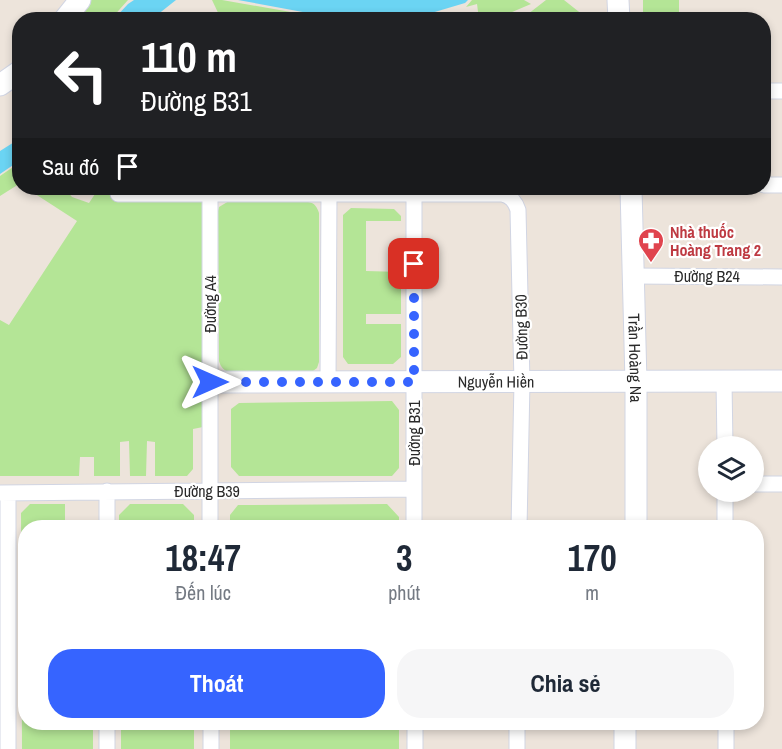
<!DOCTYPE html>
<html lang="vi">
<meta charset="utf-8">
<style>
:root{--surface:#fff;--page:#f6f6f7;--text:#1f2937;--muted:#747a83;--accent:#3664ff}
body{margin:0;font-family:"Archivo Narrow",sans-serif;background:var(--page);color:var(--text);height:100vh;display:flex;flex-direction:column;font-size:22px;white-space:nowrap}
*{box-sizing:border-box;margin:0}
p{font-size:20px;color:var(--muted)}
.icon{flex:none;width:33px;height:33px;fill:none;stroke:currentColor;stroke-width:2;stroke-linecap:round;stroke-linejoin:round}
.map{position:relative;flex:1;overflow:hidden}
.drawer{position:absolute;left:18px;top:520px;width:746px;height:210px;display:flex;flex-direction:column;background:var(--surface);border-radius:24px;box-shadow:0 3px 9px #0003}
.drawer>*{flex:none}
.guide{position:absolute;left:12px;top:12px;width:759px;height:183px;border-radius:24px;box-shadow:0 3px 9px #0003;background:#202124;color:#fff;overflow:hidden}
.buttons{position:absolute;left:698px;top:436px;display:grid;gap:12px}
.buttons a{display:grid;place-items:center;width:66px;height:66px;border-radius:50%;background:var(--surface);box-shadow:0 3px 9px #0003;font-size:30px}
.pin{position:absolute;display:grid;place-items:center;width:51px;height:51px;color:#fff;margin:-26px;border-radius:12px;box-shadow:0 3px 9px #0006}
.me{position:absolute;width:66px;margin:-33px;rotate:90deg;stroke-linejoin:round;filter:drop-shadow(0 0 4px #0008)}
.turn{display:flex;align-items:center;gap:21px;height:126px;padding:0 30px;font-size:27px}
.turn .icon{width:78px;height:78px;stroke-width:2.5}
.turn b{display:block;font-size:42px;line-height:51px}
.then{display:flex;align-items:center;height:57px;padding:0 30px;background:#0003;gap:12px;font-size:22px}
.eta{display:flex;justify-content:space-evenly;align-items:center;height:102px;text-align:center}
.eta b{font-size:36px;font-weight:700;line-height:42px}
.primary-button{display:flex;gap:12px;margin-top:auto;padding:12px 30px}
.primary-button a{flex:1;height:69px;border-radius:24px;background:var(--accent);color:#fff;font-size:24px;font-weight:700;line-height:69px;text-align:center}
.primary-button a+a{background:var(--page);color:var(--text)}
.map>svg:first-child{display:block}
</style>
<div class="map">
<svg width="782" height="749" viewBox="0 0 782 749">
<rect width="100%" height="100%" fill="#ede4db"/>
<path fill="#b4e596" d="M 90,0 L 128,0 L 111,19 L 73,20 Z
M 212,0 L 222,0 L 319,17 L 318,20 L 267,20 L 257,18 L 221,19 Z
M 472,0 L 524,0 L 531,4 L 496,19 L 479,19 L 477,4 L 466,7 Z
M 546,0 L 564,0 L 588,19 L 515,19 L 528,14 Z
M 643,0 L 679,0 L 679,19 L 643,19 Z
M 19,163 L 19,184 L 0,196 L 0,176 Z
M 26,188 L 64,188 L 72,197 L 89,203 L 99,188 L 112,188 L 203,200 L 203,427 L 193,429 L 193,469 L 187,476 L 155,476 L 155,442 L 147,441 L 146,476 L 130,476 L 129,441 L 120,442 L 120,476 L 94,476 L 94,457 L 80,457 L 79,476 L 0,476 L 0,320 L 9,325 L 77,221 Z
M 229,201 L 308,202 C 315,203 317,207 319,213 L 319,362 L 317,368 L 313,371 L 230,373 C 224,370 221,368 219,361 L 218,211 L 219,207 Z
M 351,208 L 394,209 L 401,216 L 401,221 L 366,221 L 366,271 L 401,272 L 401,314 L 366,314 L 366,324 L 401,324 L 401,357 L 393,364 L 348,364 L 343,357 L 343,215 Z
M 392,401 L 399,410 L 399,468 L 392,476 L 239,476 L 231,467 L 231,409 L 239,403 Z
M 30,504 L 65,504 L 65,528 L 26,528 L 26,723 L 93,723 L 93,749 L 22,749 L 21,513 Z
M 130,504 L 183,504 L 194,515 L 194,528 L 119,528 L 119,515 Z
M 387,504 L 399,517 L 399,528 L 230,528 L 230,515 L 238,505 Z
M 121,723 L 194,723 L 194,749 L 121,749 Z
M 230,723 L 399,723 L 399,749 L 230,749 Z"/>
<path fill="#6bd4f3" d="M 134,0 L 176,0 L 152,19 L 114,19 L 128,4 Z
M 238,0 L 468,0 L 465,3 L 428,14 L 379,19 L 319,15 Z
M 19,139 L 19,161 L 0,174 L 0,151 Z"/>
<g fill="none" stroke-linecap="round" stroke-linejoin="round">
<defs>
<path id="street" d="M 764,91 L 782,91
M 764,185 L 782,185
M 118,188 L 118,194 L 502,194 C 511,196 515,201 518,210 L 522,382 L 519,528
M 210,188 L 210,528
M 414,194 L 414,528
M 633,276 L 782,277
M 724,381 L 725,447
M 328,382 L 329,194
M 753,484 L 782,484
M 107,491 L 107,528
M 725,492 L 725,528
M 0,493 L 414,489
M 8,493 L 8,749
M 107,723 L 107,749
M 211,723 L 211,749
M 517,723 L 517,749
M 726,723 L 726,749
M 415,749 L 415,723"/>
<g id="secondary">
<path d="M 618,0 L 619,20"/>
<path d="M 64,20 L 80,0"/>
<path d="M 0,85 L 20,71"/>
<path id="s1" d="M 631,188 L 636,382 L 636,528"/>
<path id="s2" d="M 210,382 L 782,381"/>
<path d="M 625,749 L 625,723"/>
</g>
</defs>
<use href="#street" stroke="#d1d5e3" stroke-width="17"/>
<use href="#secondary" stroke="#d1d5e3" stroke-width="23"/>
<use href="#street" stroke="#fff" stroke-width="15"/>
<use href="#secondary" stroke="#fff" stroke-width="21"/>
</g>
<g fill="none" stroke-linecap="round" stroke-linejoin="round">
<path stroke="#3664ff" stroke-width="10" stroke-dasharray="0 18" d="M 210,382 L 414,382 L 414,264"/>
</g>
<defs>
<symbol id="pharmacy-pin" viewBox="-11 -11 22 30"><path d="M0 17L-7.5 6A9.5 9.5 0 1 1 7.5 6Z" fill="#e0444e" stroke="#fff"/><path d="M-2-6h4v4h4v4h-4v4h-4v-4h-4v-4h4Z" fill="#fff"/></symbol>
</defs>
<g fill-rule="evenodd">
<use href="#pharmacy-pin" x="636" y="226" width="30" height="40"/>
</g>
<g text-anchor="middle" stroke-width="4.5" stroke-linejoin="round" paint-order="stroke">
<g font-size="16" font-weight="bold" fill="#be3a42" stroke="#fff" text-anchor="start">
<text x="670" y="238">Nhà thuốc<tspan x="670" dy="18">Hoàng Trang 2</tspan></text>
</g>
<g font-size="16" fill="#2a2a2a" stroke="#fff">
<text x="707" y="282">Đường B24</text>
<text transform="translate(210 304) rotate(-90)" y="6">Đường A4</text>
<text transform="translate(521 327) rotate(-91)" y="6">Đường B30</text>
<text dy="6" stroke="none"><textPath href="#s1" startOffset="170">Trần Hoàng Na</textPath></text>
<text dy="6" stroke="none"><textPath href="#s2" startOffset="286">Nguyễn Hiền</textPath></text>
<text transform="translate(414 433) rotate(-90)" y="6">Đường B31</text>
<text x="207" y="497">Đường B39</text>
</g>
</g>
</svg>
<div class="buttons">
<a><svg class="icon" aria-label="layers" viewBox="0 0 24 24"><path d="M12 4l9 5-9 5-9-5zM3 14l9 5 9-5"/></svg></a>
</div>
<div class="pin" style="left:414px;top:264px;background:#d93025"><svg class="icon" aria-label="arrive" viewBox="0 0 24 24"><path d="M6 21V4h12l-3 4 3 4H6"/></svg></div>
<svg class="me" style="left:210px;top:382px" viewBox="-20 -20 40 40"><path d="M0-17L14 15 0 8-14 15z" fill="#3664ff" stroke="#fff" stroke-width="4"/></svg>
<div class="guide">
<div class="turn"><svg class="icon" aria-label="left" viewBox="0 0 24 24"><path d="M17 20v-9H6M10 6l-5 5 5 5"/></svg><div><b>110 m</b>Đường B31</div></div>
<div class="then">Sau đó<svg class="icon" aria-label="arrive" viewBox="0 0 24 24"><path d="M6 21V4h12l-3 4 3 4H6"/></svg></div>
</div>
<section class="drawer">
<div class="eta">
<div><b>18:47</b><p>Đến lúc</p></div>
<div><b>3</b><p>phút</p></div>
<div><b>170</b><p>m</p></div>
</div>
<div class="primary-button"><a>Thoát</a><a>Chia sẻ</a></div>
</section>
</div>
